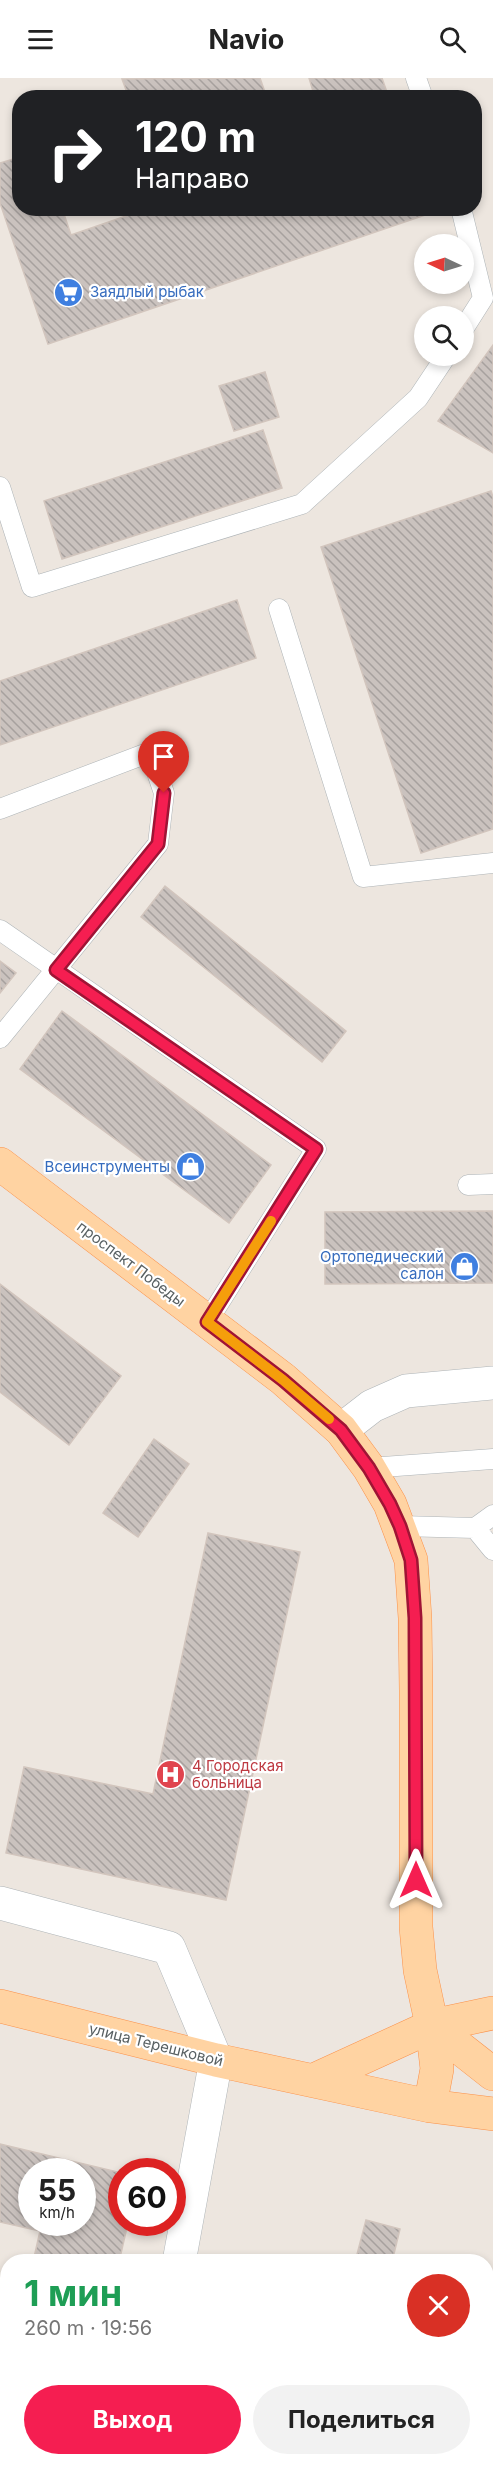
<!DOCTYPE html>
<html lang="ru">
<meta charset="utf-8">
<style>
:root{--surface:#fff;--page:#f2f2f2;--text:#222;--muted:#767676;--accent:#f51e51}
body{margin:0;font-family:Inter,sans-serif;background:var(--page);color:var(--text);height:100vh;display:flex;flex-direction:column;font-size:22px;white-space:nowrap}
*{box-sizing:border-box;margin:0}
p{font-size:20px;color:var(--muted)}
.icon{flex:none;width:33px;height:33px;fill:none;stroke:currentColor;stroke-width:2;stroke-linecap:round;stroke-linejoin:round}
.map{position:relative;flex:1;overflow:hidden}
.sheet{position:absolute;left:0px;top:2176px;width:494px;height:212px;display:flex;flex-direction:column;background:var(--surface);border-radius:24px 24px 0 0;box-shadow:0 3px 9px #0003}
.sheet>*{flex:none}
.hud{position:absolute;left:12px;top:12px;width:470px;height:126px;border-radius:24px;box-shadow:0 3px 9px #0003;background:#202124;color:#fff;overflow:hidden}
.needle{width:39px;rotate:274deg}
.tools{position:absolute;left:414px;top:156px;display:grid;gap:12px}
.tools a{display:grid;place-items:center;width:60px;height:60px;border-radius:50%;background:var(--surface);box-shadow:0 3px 9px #0003;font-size:30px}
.speed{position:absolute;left:18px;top:2080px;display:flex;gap:12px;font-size:30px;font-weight:700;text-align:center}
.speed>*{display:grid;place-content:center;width:78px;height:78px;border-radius:50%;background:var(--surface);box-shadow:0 3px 9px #0003;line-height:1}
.speed small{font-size:15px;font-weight:400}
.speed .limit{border:9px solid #d22;background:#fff;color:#111}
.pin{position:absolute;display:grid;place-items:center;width:51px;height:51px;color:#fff;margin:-62px -26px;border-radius:50% 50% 50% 0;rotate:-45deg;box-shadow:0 0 6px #0007}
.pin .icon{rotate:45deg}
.me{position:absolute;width:66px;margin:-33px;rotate:0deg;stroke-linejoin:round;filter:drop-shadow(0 0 4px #0008)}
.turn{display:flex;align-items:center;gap:21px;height:126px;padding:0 24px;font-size:27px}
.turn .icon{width:78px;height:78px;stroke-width:2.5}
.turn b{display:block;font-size:42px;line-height:51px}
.round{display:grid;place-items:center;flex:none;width:63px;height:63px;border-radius:32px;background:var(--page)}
.head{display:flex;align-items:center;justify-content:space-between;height:102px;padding:0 24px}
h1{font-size:36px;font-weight:700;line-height:45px;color:#1e9e55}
.cta{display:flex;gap:12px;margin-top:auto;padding:12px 24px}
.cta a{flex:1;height:69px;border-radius:36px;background:var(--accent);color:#fff;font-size:24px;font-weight:700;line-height:69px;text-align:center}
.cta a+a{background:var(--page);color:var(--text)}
header{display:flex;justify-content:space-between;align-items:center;height:78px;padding:0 24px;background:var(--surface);font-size:27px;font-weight:700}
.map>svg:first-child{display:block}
</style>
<header><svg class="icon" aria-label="menu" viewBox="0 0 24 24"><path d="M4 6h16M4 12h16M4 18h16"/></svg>Navio<svg class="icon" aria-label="search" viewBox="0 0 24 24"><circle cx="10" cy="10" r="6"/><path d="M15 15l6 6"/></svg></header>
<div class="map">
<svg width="493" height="2387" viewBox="0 0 493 2387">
<defs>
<pattern id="building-back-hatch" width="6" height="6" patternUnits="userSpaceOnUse" patternTransform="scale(1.5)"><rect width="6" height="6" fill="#cac2be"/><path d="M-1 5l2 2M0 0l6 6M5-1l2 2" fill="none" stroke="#a7a19e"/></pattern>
</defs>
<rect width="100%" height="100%" fill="#ede6df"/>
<path fill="url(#building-back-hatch)" stroke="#d2c5bd" stroke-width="1.5" fill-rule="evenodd" d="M 260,0 L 267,20 L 129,20 L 122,1 Z
M 309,0 L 382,0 L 389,20 L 315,20 Z
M 20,79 L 20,130 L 62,130 L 71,157 L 149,130 L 426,130 L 428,136 L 48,266 L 0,125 L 0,85 Z
M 493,267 L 493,375 L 438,343 Z
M 265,294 L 279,339 L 234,353 L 219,308 Z
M 263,352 L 282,410 L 62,481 L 44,423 Z
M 491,413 L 493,419 L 493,751 L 421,775 L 321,469 Z
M 237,522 L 256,580 L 0,667 L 0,603 Z
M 165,808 L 346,953 L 322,984 L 141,839 Z
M 0,883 L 16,895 L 0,915 Z
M 62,933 L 271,1087 L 229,1145 L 20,991 Z
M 493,1133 L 493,1205 L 325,1206 L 325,1134 Z
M 0,1206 L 121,1298 L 69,1367 L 0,1314 Z
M 154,1361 L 189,1386 L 138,1459 L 103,1435 Z
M 208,1455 L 300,1474 L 226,1822 L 6,1775 L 24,1689 L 153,1716 Z
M 0,2066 L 122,2095 L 122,2145 L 128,2145 L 119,2184 L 33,2184 L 40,2153 L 0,2144 ZM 32,2094 L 82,2094 L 82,2145 L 32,2145 Z
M 366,2142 L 400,2151 L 392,2184 L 355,2184 Z
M 486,2196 L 493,2197 L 493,2264 L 487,2263 L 490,2239 L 486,2239 Z
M 0,2339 L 8,2341 L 8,2380 L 70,2380 L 68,2387 L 0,2387 Z
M 360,2380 L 468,2380 L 466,2387 L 386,2387 Z"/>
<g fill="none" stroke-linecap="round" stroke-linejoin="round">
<defs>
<path id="service" d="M 416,0 L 423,20
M 461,130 L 483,220 L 464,250
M 0,409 L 32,509 L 302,426 L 418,320 L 446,278
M 279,531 L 363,799 L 493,785
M 0,731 L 150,674 L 164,715 L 158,766 L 0,960
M 0,852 L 316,1071 L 207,1244
M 468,1107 L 493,1106
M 369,1390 L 493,1381
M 400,1448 L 475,1450 L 493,1437
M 475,1450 L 493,1472"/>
<path id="minor" d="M 341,1352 L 372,1328 L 406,1313 L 493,1305
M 0,1825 L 169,1870 L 216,1982 L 179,2184
M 141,2387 L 142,2380"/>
<path id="primary" d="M 0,1086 L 283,1301 L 341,1352 L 369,1390 L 390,1426 L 411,1482 L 415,1540 L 416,1613 L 416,1849 L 420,1892 L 432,1948 L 437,1991 L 430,2028
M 0,1928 L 216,1982 L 430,2028 L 493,2036
M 432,1948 L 493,1996
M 314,2002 L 432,1948 L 493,1935"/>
</defs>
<use href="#service" stroke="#aeb4b7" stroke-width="21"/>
<use href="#minor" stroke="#aeb4b7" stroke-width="34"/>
<use href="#primary" stroke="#fb914a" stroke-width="34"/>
<use href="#service" stroke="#fff" stroke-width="20"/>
<use href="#minor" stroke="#fff" stroke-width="33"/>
<use href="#primary" stroke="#ffd3a2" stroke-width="33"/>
</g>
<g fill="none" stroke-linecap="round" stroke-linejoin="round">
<defs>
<path id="route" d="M 164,715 L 158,766 L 56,892 L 316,1071 L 207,1244 L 283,1302 L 341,1352 L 369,1390 L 390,1426 L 400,1448 L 411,1482 L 415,1540 L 416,1802"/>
</defs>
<use href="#route" stroke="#9f1435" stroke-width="15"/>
<use href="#route" stroke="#f51e51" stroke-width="10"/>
<path stroke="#f59e0b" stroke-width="10" d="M 271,1143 L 207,1244 L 283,1302 L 329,1341"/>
</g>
<defs>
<symbol id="supermarket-disc" viewBox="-11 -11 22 22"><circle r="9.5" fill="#3f7fe0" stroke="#fff"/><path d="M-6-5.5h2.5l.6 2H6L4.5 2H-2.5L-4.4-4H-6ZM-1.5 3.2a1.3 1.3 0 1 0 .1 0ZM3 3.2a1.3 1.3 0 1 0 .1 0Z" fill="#fff"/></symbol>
<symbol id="shop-disc" viewBox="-11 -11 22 22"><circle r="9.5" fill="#3f7fe0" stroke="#fff"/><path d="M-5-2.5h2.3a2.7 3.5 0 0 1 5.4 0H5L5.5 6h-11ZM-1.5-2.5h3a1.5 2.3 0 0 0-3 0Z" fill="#fff"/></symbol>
<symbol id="hospital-disc" viewBox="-11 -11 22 22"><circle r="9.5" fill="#e0444e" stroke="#fff"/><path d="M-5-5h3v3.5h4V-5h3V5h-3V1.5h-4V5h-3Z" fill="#fff"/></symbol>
</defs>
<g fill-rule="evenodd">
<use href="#supermarket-disc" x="52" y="198" width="33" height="33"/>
<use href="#shop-disc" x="174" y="1072" width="33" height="33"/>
<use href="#shop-disc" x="448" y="1172" width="33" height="33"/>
<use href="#hospital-disc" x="154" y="1680" width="33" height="33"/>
</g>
<g text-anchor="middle" stroke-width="4.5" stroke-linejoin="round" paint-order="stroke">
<g font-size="15" fill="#366cbe" stroke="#fff" text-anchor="end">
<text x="90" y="219" text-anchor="start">Заядлый рыбак</text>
<text x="170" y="1094">Всеинструменты</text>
<text x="444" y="1184">Ортопедический<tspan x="444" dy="17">салон</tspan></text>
</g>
<g font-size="15" fill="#586062" stroke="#fff">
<text transform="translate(131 1186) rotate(37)" y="5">проспект Победы</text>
<text transform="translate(156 1967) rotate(14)" y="5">улица Терешковой</text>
</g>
<g font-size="15" fill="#be3a42" stroke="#fff" text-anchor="start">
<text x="192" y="1693">4 Городская<tspan x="192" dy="17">больница</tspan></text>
</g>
</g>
</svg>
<div class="tools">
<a><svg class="needle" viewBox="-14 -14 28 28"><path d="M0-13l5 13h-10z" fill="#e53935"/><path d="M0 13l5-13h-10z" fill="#767676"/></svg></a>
<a><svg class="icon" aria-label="search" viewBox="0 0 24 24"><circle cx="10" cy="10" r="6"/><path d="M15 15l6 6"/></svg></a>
</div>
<div class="speed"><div>55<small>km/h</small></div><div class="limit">60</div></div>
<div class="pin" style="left:164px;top:715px;background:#d93025"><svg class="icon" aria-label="arrive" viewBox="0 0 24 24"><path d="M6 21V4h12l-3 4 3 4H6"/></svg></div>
<svg class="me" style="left:416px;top:1802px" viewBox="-20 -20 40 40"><path d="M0-17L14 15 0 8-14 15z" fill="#f51e51" stroke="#fff" stroke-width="4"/></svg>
<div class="hud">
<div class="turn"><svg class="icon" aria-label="right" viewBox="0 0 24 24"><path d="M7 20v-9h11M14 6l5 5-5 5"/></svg><div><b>120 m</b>Направо</div></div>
</div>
<section class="sheet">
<div class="head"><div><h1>1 мин</h1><p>260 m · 19:56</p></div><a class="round" style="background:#d93025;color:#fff"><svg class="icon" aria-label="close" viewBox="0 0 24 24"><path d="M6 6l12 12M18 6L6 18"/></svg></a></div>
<div class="cta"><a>Выход</a><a>Поделиться</a></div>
</section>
</div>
